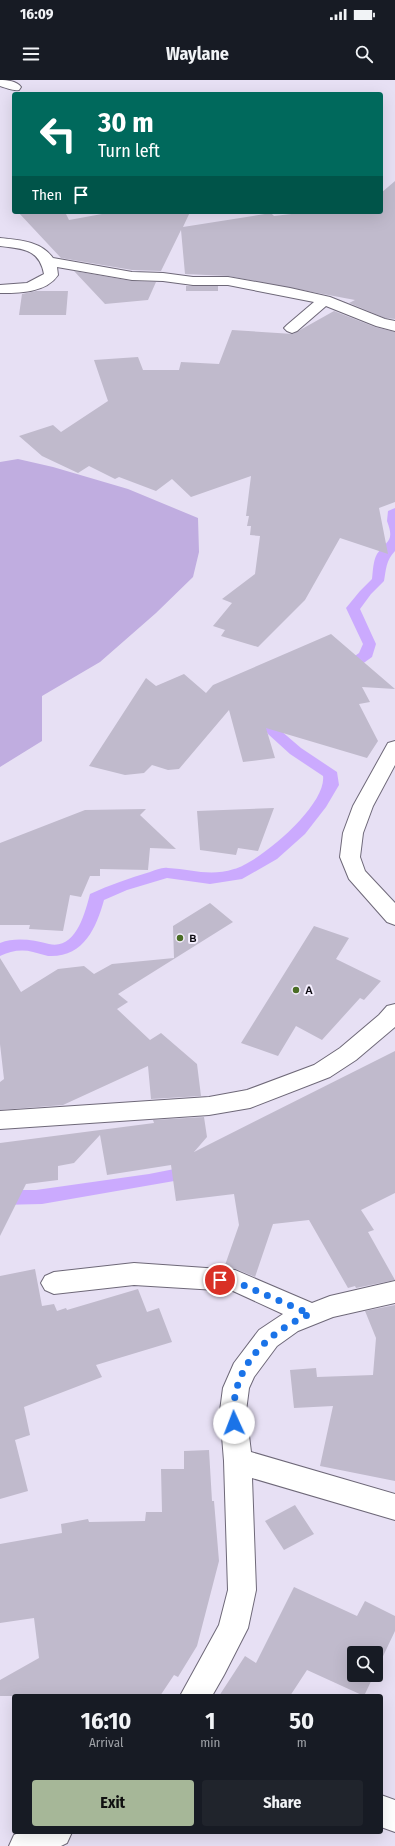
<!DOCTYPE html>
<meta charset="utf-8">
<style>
:root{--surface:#171b24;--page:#20242c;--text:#f1f3f6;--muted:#9ea1a6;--accent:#a6b798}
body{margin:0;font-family:"Fira Sans Condensed","Noto Sans JP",sans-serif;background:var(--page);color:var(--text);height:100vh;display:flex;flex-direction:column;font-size:15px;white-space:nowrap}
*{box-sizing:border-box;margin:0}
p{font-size:13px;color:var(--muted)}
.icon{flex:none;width:22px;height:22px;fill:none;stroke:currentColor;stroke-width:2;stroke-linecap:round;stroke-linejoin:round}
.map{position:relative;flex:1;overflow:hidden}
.sheet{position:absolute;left:12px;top:1614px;width:371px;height:140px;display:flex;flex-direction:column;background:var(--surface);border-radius:4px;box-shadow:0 4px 16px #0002}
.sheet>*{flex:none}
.guide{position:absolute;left:12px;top:12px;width:371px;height:122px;border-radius:4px;box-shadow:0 4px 16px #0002;background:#00695c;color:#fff;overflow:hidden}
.buttons{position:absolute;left:347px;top:1566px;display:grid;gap:8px}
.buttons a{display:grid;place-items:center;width:36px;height:36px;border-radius:4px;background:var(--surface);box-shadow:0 4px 16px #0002;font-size:20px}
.pin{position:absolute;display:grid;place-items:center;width:34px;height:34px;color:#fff;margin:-17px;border:2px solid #fff;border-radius:50%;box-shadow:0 1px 4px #0007}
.me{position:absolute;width:44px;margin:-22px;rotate:358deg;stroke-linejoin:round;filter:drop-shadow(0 0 3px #0008)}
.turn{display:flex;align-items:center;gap:14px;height:84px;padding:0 20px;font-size:18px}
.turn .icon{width:52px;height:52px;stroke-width:2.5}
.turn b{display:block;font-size:28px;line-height:34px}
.then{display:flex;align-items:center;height:38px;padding:0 20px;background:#0003;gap:8px;font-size:15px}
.eta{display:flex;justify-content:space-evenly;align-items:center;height:68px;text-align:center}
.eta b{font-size:24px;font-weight:700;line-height:28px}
.cta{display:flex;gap:8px;margin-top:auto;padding:8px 20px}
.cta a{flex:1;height:46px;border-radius:4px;background:var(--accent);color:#111;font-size:16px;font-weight:700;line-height:46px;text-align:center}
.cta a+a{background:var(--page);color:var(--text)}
.status{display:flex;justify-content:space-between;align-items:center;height:28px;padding:0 20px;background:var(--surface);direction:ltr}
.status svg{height:11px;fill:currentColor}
header{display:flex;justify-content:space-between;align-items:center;height:52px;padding:0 20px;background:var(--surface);font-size:18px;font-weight:700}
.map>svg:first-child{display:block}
</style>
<div class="status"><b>16:09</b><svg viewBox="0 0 49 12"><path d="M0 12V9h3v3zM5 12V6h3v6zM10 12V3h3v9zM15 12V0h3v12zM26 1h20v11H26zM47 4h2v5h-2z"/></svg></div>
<header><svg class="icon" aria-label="menu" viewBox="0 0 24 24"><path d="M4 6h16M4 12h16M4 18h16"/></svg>Waylane<svg class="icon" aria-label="search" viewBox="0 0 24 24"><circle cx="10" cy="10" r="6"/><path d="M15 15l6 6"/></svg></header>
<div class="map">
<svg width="395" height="1766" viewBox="0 0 395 1766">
<rect width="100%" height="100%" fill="#e7e0f4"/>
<path fill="#c0ade0" d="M 18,379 L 53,387 L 128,409 L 198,438 L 199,472 L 193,497 L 156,533 L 100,582 L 42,616 L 42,661 L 0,687 L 0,382 Z"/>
<path fill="#cbaafe" d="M 395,428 L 395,471 C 386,480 386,490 384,501 L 371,514 L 360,529 L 376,564 L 372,577 L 351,592 L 280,650 L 301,668 L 337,692 L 339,705 L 326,727 L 305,754 L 277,779 L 242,799 L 210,804 L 167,798 L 127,810 L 104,820 C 96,849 83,878 48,876 C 43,875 38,873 33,872 C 22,869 10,871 0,876 L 0,863 C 16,857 33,860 49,864 C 76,870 85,833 90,814 C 110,805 129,798 150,792 C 156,790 162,787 168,788 C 192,789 209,797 234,789 C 260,782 327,725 323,696 L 290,674 L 268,654 L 250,626 L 341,586 L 359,573 L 363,564 L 346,528 L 360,511 L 372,499 C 373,491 373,481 377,474 C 387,460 395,462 387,441 L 388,431 Z
M 256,1073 L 260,1086 L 42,1124 L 0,1125 L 0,1110 L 36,1110 L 149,1094 Z"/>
<path fill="#c0bacc" d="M 395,101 L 395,239 L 385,238 L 349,223 L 355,220 L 228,196 L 185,194 L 181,150 L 161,191 L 132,190 L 61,178 L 18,132 L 65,132 L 69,140 L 113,132 L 190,132 L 183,147 L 271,133 L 274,136 L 309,132 L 381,132 L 381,113 Z
M 74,191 L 132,201 L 156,202 L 148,220 L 105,224 Z
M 186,206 L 218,206 L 218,211 L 186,211 Z
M 36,211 L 68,211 L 66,235 L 19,235 L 22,214 Z
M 334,231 L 375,247 L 395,252 L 395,422 L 379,428 L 388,474 L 340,458 L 305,520 L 258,567 L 221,556 L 225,550 L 213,546 L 232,523 L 222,519 L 255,494 L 260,456 L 250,455 L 251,446 L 247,446 L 249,436 L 246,436 L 251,396 L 191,417 L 172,399 L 156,411 L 119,397 L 115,399 L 89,386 L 78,393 L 42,376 L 19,356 L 53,345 L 61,352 L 108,321 L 94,280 L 138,277 L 143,290 L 179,290 L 181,282 L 219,284 L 232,250 L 293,254 Z
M 331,554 L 395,609 L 362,607 L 370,622 L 359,624 L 378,661 L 367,678 L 266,648 L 275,678 L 243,682 L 229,630 L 179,689 L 168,690 L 152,685 L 144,693 L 125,695 L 89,686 L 146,598 L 156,606 L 184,594 L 206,613 L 213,605 Z
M 274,728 L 258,771 L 238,768 L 236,775 L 200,770 L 197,731 Z
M 146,729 L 140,735 L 176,769 L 150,768 L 148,790 L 100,789 L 100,796 L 90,796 L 81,817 L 70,815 L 63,851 L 29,849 L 30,845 L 0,845 L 0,763 L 85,730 Z
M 210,823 L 233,842 L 118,914 L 128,922 L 117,929 L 150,960 L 161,953 L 197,984 L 201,1016 L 151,1019 L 148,986 L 63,1025 L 0,1030 L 0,1002 L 4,999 L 0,964 L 0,878 L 21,912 L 58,889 L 84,886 L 94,894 L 112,884 L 174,878 L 173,846 Z
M 314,846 L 349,858 L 336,879 L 381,901 L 364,920 L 360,918 L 322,960 L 296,946 L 278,976 L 241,963 Z
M 395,971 L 395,1113 L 361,1130 L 374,1150 L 368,1152 L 395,1200 L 356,1208 L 355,1206 L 348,1208 L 309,1140 L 273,1144 L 255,1197 L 236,1189 L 224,1188 L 239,1145 L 234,1114 L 176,1121 L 171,1085 L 107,1095 L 100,1055 L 74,1083 L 58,1086 L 58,1100 L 26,1104 L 0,1156 L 0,1063 L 154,1043 L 153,1040 L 204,1037 L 207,1057 L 194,1072 Z
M 35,1189 L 42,1226 L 54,1224 L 57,1231 L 66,1228 L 67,1230 L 138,1209 L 147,1232 L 159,1228 L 172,1262 L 96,1285 L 102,1297 L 24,1327 L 30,1355 L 15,1360 L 28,1411 L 0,1419 L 0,1196 Z
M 395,1225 L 395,1401 L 320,1386 L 333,1326 L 294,1328 L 290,1290 L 316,1288 L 317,1297 L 373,1295 L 376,1258 L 365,1231 Z
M 209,1370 L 212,1421 L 214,1421 L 219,1481 L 197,1566 L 178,1597 L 174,1595 L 160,1616 L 0,1616 L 0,1600 L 39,1578 L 34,1538 L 0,1543 L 0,1464 L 62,1453 L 61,1444 L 88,1439 L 89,1442 L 145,1441 L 146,1432 L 162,1432 L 161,1389 L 184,1389 L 184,1371 Z
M 295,1425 L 314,1454 L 284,1470 L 265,1441 Z
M 294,1507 L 357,1536 L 365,1521 L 395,1536 L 395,1551 L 376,1591 L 376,1573 L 354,1573 L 354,1595 L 374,1595 L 364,1616 L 307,1590 L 290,1616 L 219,1616 L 245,1576 L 256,1583 Z"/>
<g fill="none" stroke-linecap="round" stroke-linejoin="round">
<defs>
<path id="street" d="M 0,0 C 7,0 17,1 21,7 L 19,10 C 13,11 7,8 0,6 Z
M 0,158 C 19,160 41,161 53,178 L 132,192 L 163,193 L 193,197 L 228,197 L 290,208 L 330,217 L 385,239 L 395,241 L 395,251 L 376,246 L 326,226 L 297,251 L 292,253 L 287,251 L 284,248 L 287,245 L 314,222 L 228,205 L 193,205 L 163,201 L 132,200 L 57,187 L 58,195 C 46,213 19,213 0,213 L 0,205 L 27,203 L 44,194 C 39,168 22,169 0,166 Z
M 395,661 L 395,685 L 373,726 L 363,753 L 360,777 L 365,791 L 395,823 L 395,845 L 387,842 L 349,799 L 340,777 L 343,753 L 353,726 L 388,663 Z
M 395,924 L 395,947 L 356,980 L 330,997 L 250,1028 L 209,1035 L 0,1049 L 0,1031 L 209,1017 L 247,1010 L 314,985 L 340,968 L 379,935 L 387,926 Z
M 134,1183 L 235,1190 L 312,1223 L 330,1216 L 395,1201 L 395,1223 L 333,1237 L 298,1251 L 277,1266 L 254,1297 L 249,1308 L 246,1331 L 251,1372 L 395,1414 L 395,1440 L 252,1398 L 256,1510 L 248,1548 L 224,1595 L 212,1616 L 180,1616 L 219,1545 L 228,1510 L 224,1381 L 220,1331 L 223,1308 L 234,1283 L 259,1250 L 283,1234 L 233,1211 L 134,1205 L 54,1214 L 45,1210 L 41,1203 L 45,1196 L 54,1192 Z
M 381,1715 L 395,1720 L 395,1752 L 381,1747 Z
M 20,1752 L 72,1752 L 67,1763 L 61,1766 L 9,1766 L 14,1755 Z"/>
</defs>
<use href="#street" stroke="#6e6878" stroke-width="2"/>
<use href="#street" fill="#fff" fill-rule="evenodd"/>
</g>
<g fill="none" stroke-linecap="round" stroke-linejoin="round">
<path stroke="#1a73e8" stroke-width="7" stroke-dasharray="0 12.6" d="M 220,1200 L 234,1201 L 310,1234 C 264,1254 229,1290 234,1343"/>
</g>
<g fill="#4a6d25" stroke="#f4eefe" stroke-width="1.5">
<circle cx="180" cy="858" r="4"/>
<circle cx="296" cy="910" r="4"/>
</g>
<g text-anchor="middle" stroke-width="4" stroke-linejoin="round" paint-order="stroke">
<g font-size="10" font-weight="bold" fill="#0c0a10" stroke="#f4eefe" text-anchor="start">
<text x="188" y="862">Ｂ</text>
<text x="304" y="914">Ａ</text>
</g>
</g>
</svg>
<div class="buttons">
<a><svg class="icon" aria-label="search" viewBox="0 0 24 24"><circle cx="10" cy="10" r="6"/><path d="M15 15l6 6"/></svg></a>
</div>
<div class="pin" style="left:220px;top:1200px;background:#d93025"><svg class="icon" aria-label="arrive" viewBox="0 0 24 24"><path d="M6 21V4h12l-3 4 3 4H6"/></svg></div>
<svg class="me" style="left:234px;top:1343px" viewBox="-20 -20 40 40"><circle r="19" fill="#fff"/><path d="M0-13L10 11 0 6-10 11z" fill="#1a73e8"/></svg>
<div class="guide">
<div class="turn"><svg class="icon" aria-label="left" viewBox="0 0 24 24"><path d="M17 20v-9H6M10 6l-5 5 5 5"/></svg><div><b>30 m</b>Turn left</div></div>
<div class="then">Then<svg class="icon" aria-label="arrive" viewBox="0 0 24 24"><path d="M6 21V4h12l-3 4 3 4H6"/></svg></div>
</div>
<section class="sheet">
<div class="eta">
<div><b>16:10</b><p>Arrival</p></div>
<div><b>1</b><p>min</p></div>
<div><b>50</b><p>m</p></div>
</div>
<div class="cta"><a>Exit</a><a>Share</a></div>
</section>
</div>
